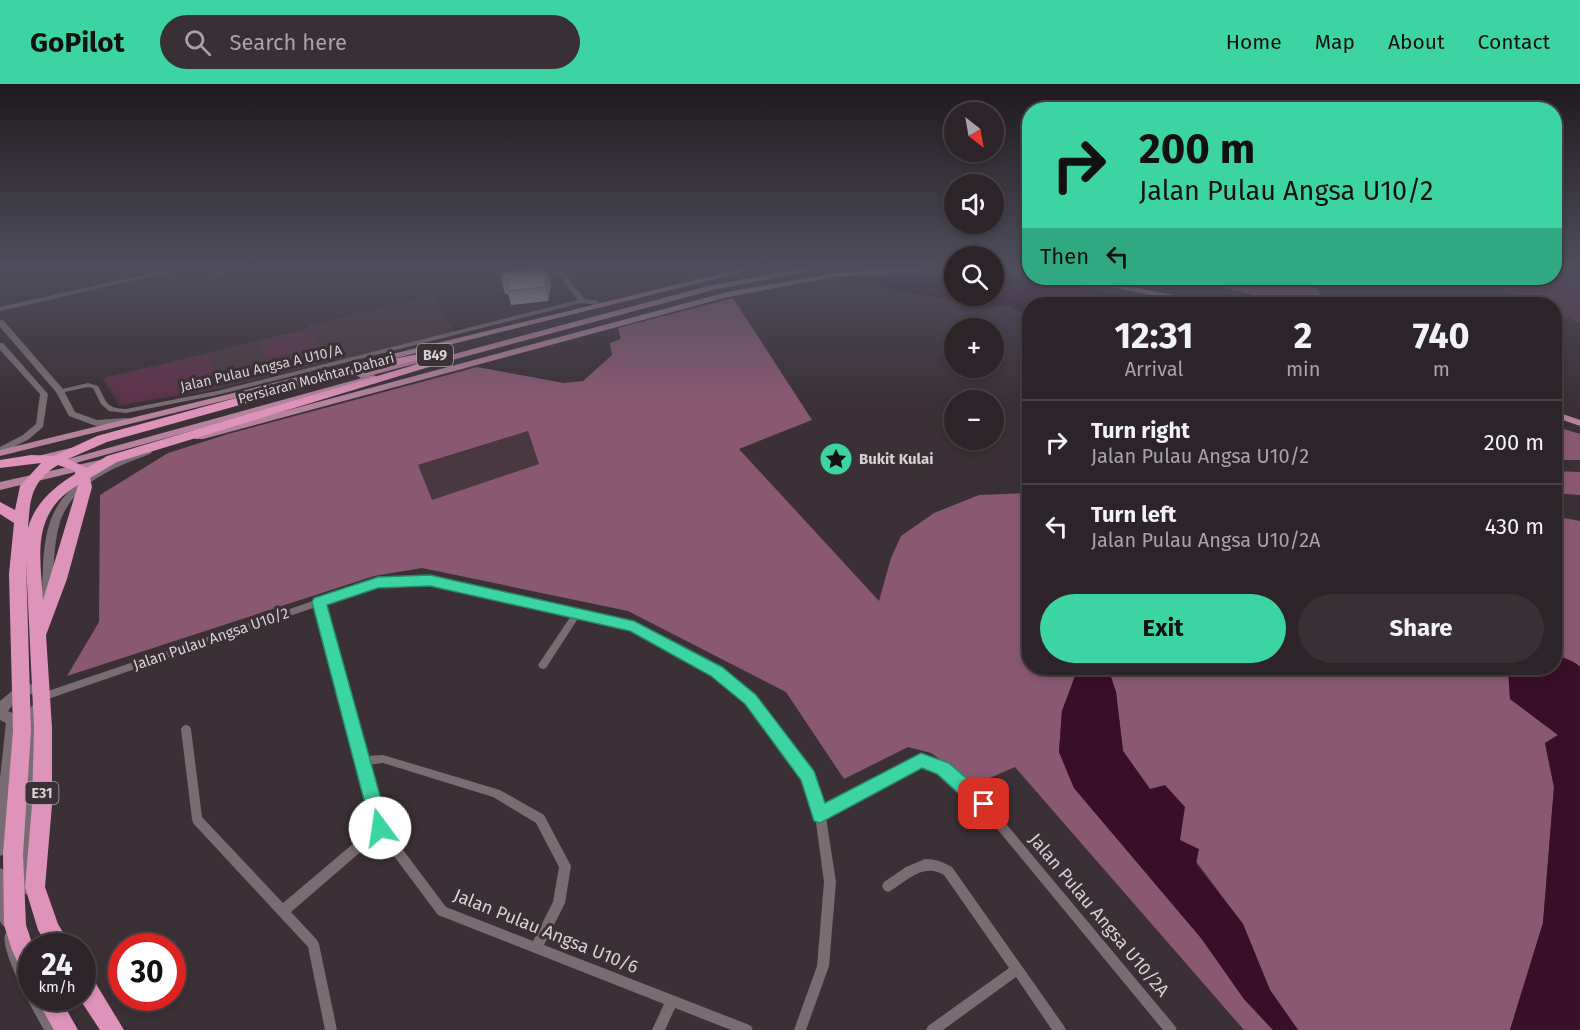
<!DOCTYPE html>
<meta charset="utf-8">
<style>
:root{--surface:#2c2428;--page:#383034;--text:#f1f3f6;--muted:#a6a4a8;--line:#484145;--accent:#3dd4a3}
body{margin:0;font-family:"Fira Sans",sans-serif;background:var(--page);color:var(--text);height:100vh;display:flex;flex-direction:column;font-size:22px;white-space:nowrap}
*{box-sizing:border-box;margin:0}
p{font-size:20px;color:var(--muted)}
.icon{flex:none;width:33px;height:33px;fill:none;stroke:currentColor;stroke-width:2;stroke-linecap:round;stroke-linejoin:round}
.map{position:relative;flex:1;overflow:hidden}
.drawer{position:absolute;left:1022px;top:213px;width:540px;height:378px;display:flex;flex-direction:column;background:var(--surface);border-radius:24px;box-shadow:0 3px 9px #0003,0 0 0 2px var(--line)}
.drawer>*{flex:none}
.banner{position:absolute;left:1022px;top:18px;width:540px;height:183px;border-radius:24px;box-shadow:0 3px 9px #0003,0 0 0 2px var(--line);background:#3dd4a3;color:#111;overflow:hidden}
.needle{width:39px;rotate:149deg}
.fabs{position:absolute;left:944px;top:18px;display:grid;gap:12px}
.fabs a{display:grid;place-items:center;width:60px;height:60px;border-radius:50%;background:var(--surface);box-shadow:0 3px 9px #0003,0 0 0 2px var(--line);font-size:30px}
.speed{position:absolute;left:18px;top:849px;display:flex;gap:12px;font-size:30px;font-weight:700;text-align:center}
.speed>*{display:grid;place-content:center;width:78px;height:78px;border-radius:50%;background:var(--surface);box-shadow:0 3px 9px #0003,0 0 0 2px var(--line);line-height:1}
.speed small{font-size:15px;font-weight:400}
.speed .limit{border:9px solid #d22;background:#fff;color:#111}
.pin{position:absolute;display:grid;place-items:center;width:51px;height:51px;color:#fff;margin:-26px;border-radius:12px;box-shadow:0 3px 9px #0006}
.me{position:absolute;width:66px;margin:-33px;rotate:346deg;stroke-linejoin:round;filter:drop-shadow(0 0 4px #0008)}
.turn{display:flex;align-items:center;gap:21px;height:126px;padding:0 18px;font-size:27px}
.turn .icon{width:78px;height:78px;stroke-width:2.5}
.turn b{display:block;font-size:42px;line-height:51px}
.then{display:flex;align-items:center;height:57px;padding:0 18px;background:#0003;gap:12px;font-size:22px}
.eta{display:flex;justify-content:space-evenly;align-items:center;height:102px;text-align:center}
.eta b{font-size:36px;font-weight:700;line-height:42px}
.action{display:flex;gap:12px;margin-top:auto;padding:12px 18px}
.action a{flex:1;height:69px;border-radius:36px;background:var(--accent);color:#111;font-size:24px;font-weight:700;line-height:69px;text-align:center}
.action a+a{background:var(--page);color:var(--text)}
ul{padding:0;list-style:none}
li{display:flex;align-items:center;gap:18px;height:84px;padding:0 18px;border-top:2px solid var(--line)}
li div{flex:1}
li b{display:block;font-size:22px}
li em{font-style:normal}
header{display:flex;align-items:center;gap:36px;box-sizing:border-box;height:84px;padding:0 30px;background:var(--accent);color:#111}
header strong{font-size:28px}
nav{display:flex;gap:33px;margin-inline-start:auto;font-size:21px}
.search{width:420px;height:54px;background:var(--page);display:flex;align-items:center;gap:15px;box-sizing:border-box;padding:0 21px;border-radius:33px;color:var(--muted);font-size:22px}
.map>svg:first-child{display:block}
</style>
<header>
<strong>GoPilot</strong>
<div class="search"><svg class="icon" aria-label="search" viewBox="0 0 24 24"><circle cx="10" cy="10" r="6"/><path d="M15 15l6 6"/></svg>Search here</div>
<nav><a>Home</a><a>Map</a><a>About</a><a>Contact</a></nav>
</header>
<div class="map">
<svg width="1580" height="946" viewBox="0 0 1580 946">
<rect width="100%" height="100%" fill="#3b3036"/>
<path fill="#493840" d="M 434,211 L 456,251 L 338,280 L 336,276 L 218,305 L 119,322 L 102,294 L 307,245 L 307,242 Z
M 528,347 L 540,380 L 432,417 L 417,382 Z"/>
<path fill="#5d324a" d="M 1554,185 L 1580,185 L 1580,239 L 1554,228 L 1554,220 L 1537,220 L 1474,194 L 1554,194 Z
M 309,245 L 313,245 L 318,263 L 264,276 L 260,257 Z
M 208,270 L 216,305 L 122,320 L 104,294 Z"/>
<path fill="#895972" fill-rule="evenodd" d="M 1183,194 L 1309,194 L 1314,196 L 1324,220 L 1292,220 Z
M 733,214 L 812,336 L 739,365 L 879,517 L 891,474 L 901,452 L 934,429 L 979,411 L 1029,409 L 1029,584 L 1078,584 L 1062,627 L 1059,668 L 1074,704 L 1201,854 L 1244,915 L 1273,946 L 1244,946 L 1015,683 L 976,700 L 931,669 L 908,663 L 844,695 L 786,608 L 628,527 L 422,484 L 374,492 L 67,592 L 99,538 L 100,411 L 168,369 L 228,350 L 477,283 L 564,299 L 583,297 L 612,271 L 610,259 L 621,255 L 618,244 ZM 528,347 L 539,380 L 432,416 L 418,381 Z
M 1554,342 L 1580,350 L 1580,376 L 1554,376 Z
M 1554,387 L 1580,388 L 1580,411 L 1554,409 Z
M 1554,432 L 1580,437 L 1580,583 C 1572,575 1562,575 1554,568 L 1557,560 L 1554,559 Z
M 1097,584 L 1508,584 L 1510,615 L 1558,651 L 1545,659 L 1554,703 L 1543,839 L 1510,946 L 1298,946 L 1270,906 L 1243,840 L 1180,756 L 1150,705 L 1123,667 L 1116,608 L 1110,590 Z"/>
<path fill="#380f28" d="M 954,189 L 954,212 L 993,212 L 993,189 L 998,189 L 1094,205 L 1147,219 L 1147,220 L 1029,220 L 1029,233 L 1010,222 L 979,224 L 972,220 L 845,197 L 850,194 L 862,192 Z
M 1554,568 C 1562,575 1572,575 1580,583 L 1580,946 L 1510,946 L 1543,839 L 1554,703 L 1545,659 L 1558,651 L 1510,615 L 1508,584 L 1554,584 Z
M 1078,584 L 1097,584 L 1110,590 L 1116,608 L 1123,667 L 1150,705 L 1165,701 L 1185,723 L 1180,756 L 1199,765 L 1196,780 L 1243,840 L 1270,906 L 1298,946 L 1273,946 L 1244,915 L 1201,854 L 1074,704 L 1059,668 L 1062,627 Z"/>
<g fill="none" stroke-linecap="round" stroke-linejoin="round">
<path stroke="#380f28" stroke-width="2" d="M 1166,194 L 1180,194"/>
<path fill="#796c72" fill-rule="evenodd" d="M 206,185 L 237,185 L 217,190 Z
M 570,185 L 577,185 L 572,188 Z
M 583,215 L 585,216 L 585,218 L 217,311 L 126,329 L 109,327 L 101,320 L 93,304 L 88,303 L 60,309 L 57,307 L 58,306 L 88,299 L 98,302 C 107,318 105,324 126,325 L 217,307 Z
M 430,494 L 634,539 L 720,585 L 754,612 L 812,690 L 823,724 L 921,672 L 947,681 L 987,717 L 1175,942 L 1177,946 L 1163,946 L 979,723 L 939,687 L 922,681 L 826,733 L 836,798 L 829,882 L 806,946 L 794,946 L 817,882 L 824,798 L 815,731 L 803,695 L 748,618 L 714,591 L 632,545 L 579,533 L 546,584 L 543,585 L 540,584 L 538,581 L 540,578 L 571,532 L 430,500 L 378,501 L 324,520 L 366,672 L 383,671 L 500,706 L 544,731 L 571,782 L 565,819 L 544,861 L 747,940 L 751,942 L 753,946 L 731,946 L 675,924 L 665,946 L 652,946 L 664,920 L 438,831 L 379,752 L 291,828 L 317,856 L 319,860 L 337,946 L 325,946 L 308,863 L 193,739 L 192,735 L 181,645 L 183,642 L 186,641 L 189,642 L 191,645 L 202,733 L 283,819 L 374,742 L 316,523 L 45,616 L 42,615 L 40,612 L 42,609 L 378,495 ZM 383,679 L 493,713 L 536,739 L 559,783 L 553,818 L 533,857 L 446,823 L 385,742 L 368,681 Z
M 925,775 C 936,775 943,778 952,783 L 1064,942 L 1066,946 L 1052,946 L 1016,893 L 943,946 L 926,946 L 928,942 L 1009,884 L 944,791 C 924,779 909,795 892,806 L 888,808 L 884,806 L 882,802 L 884,798 L 906,783 Z"/>
<path fill="#796c72" fill-rule="evenodd" d="M 169,185 L 184,185 L 0,227 L 0,223 Z
M 554,185 L 561,185 L 585,215 L 599,217 L 599,221 L 580,219 Z
M 0,236 L 3,236 L 63,305 L 75,328 L 97,336 L 126,334 L 129,335 L 129,339 L 96,342 L 69,332 L 56,308 L 0,243 Z
M 0,259 L 3,259 L 48,310 L 43,343 L 29,355 L 0,370 L 0,363 L 23,351 L 36,340 L 40,310 L 0,266 Z
M 147,365 L 152,368 L 150,370 C 115,383 73,399 60,438 C 53,461 54,488 52,512 L 51,515 L 43,515 L 42,512 C 43,488 42,461 50,438 C 64,397 108,376 147,365 Z
M 30,600 L 48,604 C 53,614 46,624 39,631 L 29,771 L 35,804 L 33,809 L 28,811 L 23,809 L 21,804 L 15,771 L 26,638 L 18,640 L 7,765 L 5,770 L 0,772 L 0,694 L 6,639 L 0,636 L 0,617 L 12,607 ZM 30,610 L 38,612 C 34,624 20,634 8,627 L 16,617 Z
M 0,784 L 5,786 L 7,791 L 14,836 L 12,841 L 7,843 L 2,841 L 0,837 Z
M 10,847 L 15,850 L 21,871 L 32,890 L 32,914 L 43,914 L 61,946 L 44,946 C 34,928 0,868 5,850 Z"/>
<path fill="#b5839d" fill-rule="evenodd" d="M 740,185 L 756,185 L 0,372 L 0,366 Z
M 799,185 L 821,185 L 713,206 L 419,285 L 416,286 L 411,283 L 413,281 L 712,201 Z
M 884,185 L 933,185 L 929,187 L 834,193 L 728,213 L 203,355 L 195,355 L 194,353 L 195,351 L 727,208 L 834,189 Z
M 1020,185 L 1029,185 L 1029,188 L 1021,187 Z
M 1074,194 L 1088,194 L 1203,217 L 1207,220 L 1193,220 L 1078,196 Z
M 423,272 L 426,273 L 426,277 L 361,294 L 356,291 L 358,289 Z
M 373,291 L 376,292 L 376,296 L 72,380 L 67,377 L 68,375 Z
M 1554,327 L 1580,336 L 1580,342 L 1554,333 Z
M 75,363 L 80,366 L 79,368 L 33,379 L 28,376 L 29,374 Z
M 109,374 L 114,377 L 113,379 L 0,406 L 0,398 Z"/>
<path fill="#dd93ba" fill-rule="evenodd" d="M 447,264 L 453,267 L 451,269 L 341,293 L 107,358 L 68,375 L 87,384 L 107,372 L 421,279 L 429,279 L 431,281 L 429,283 L 117,378 L 90,394 L 92,403 L 67,495 L 46,551 L 52,644 L 52,721 L 45,803 L 58,840 L 71,862 L 48,862 L 38,846 L 25,803 L 32,721 L 34,644 L 26,477 L 31,647 L 23,770 L 26,841 L 33,862 L 32,895 L 24,892 L 12,866 L 4,841 L 3,770 L 13,647 L 9,490 L 14,439 L 0,430 L 0,418 L 15,426 L 20,402 L 41,379 L 0,384 L 0,376 L 31,371 L 54,372 L 97,352 L 335,287 ZM 58,381 L 75,387 L 75,390 C 54,403 35,419 28,444 C 30,416 31,397 58,381 ZM 78,401 L 43,516 C 40,470 31,429 78,401 Z
M 82,887 L 90,890 L 124,946 L 100,946 L 79,914 L 82,914 Z
M 36,914 L 60,914 L 78,946 L 54,946 Z"/>
</g>
<path fill="#bbaeb4" d="M 529,185 L 543,185 L 551,200 L 548,217 L 511,221 L 508,210 L 505,210 L 501,196 L 528,186 Z"/>
<path fill="#988d92" d="M 548,186 L 551,200 L 548,217 L 545,203 Z"/>
<path fill="#d9cad1" stroke="#988d92" stroke-width="1.5" d="M 529,185 L 548,186 L 545,203 L 507,207 L 510,195 L 501,196 L 503,188 L 528,186 Z"/>
<linearGradient id="sky" x2="0" y2="1"><stop stop-color="#201a1e"/><stop offset="0.58" stop-color="#4f4e5d"/><stop offset="1" stop-color="#4f4e5d" stop-opacity="0"/></linearGradient>
<rect width="1580" height="318" fill="url(#sky)"/>
<path fill="#3dd4a3" stroke="#288a6a" stroke-width="1.5" d="M 430,491 L 634,537 L 722,583 L 756,611 L 814,687 L 825,719 L 921,669 L 949,679 L 990,715 L 992,720 L 990,726 L 984,728 L 977,726 L 937,690 L 922,684 L 820,739 L 814,737 L 801,696 L 745,620 L 711,592 L 630,547 L 430,502 L 378,504 L 327,521 L 389,744 L 386,750 L 380,753 L 373,750 L 312,518 L 314,514 L 378,493 Z"/>
<defs>
<symbol id="sight-disc" viewBox="-11 -11 22 22"><circle r="9.5" fill="#3dd4a3" stroke="#3b3036"/><path d="M0-6L1.8-2.2L6-1.7L2.9 1.2L3.7 5.4L0 3.3L-3.7 5.4L-2.9 1.2L-6-1.7L-1.8-2.2Z" fill="#111"/></symbol>
</defs>
<g fill-rule="evenodd">
<use href="#sight-disc" x="817" y="356" width="38" height="38"/>
</g>
<g text-anchor="middle" stroke-width="6" stroke-linejoin="round" paint-order="stroke">
<g fill="#3b3036" stroke="#a9a0a5" stroke-width="1.5">
<rect x="417" y="260" width="36" height="22" rx="4.5"/>
<rect x="25.5" y="698" width="33" height="22" rx="4.5"/>
</g>
<g font-size="14" font-weight="bold" fill="#d8d0d4">
<text x="435" y="276">B49</text>
<text x="42" y="714">E31</text>
</g>
<g font-size="14" fill="#d8d0d4" stroke="#3b3036">
<text transform="translate(261 284) rotate(-13)" y="5">Jalan Pulau Angsa A U10/A</text>
<text transform="translate(316 294) rotate(-15)" y="5">Persiaran Mokhtar Dahari</text>
</g>
<g font-size="15" font-weight="bold" fill="#d8d0d4" stroke="#3b3036" text-anchor="start">
<text x="859" y="380">Bukit Kulai</text>
</g>
<g font-size="15" fill="#d8d0d4" stroke="#3b3036">
<text transform="translate(211 555) rotate(-19)" y="5">Jalan Pulau Angsa U10/2</text>
</g>
<g font-size="18" fill="#d8d0d4" stroke="#3b3036">
<text transform="translate(1099 831) rotate(50)" y="6">Jalan Pulau Angsa U10/2A</text>
<text transform="translate(546 847) rotate(22)" y="6">Jalan Pulau Angsa U10/6</text>
</g>
</g>
</svg>
<div class="fabs">
<a><svg class="needle" viewBox="-14 -14 28 28"><path d="M0-13l5 13h-10z" fill="#e53935"/><path d="M0 13l5-13h-10z" fill="#a6a4a8"/></svg></a>
<a><svg class="icon" aria-label="sound" viewBox="0 0 24 24"><path d="M4 9h4l5-4v14l-5-4H4zM17 9q2 3 0 6"/></svg></a>
<a><svg class="icon" aria-label="search" viewBox="0 0 24 24"><circle cx="10" cy="10" r="6"/><path d="M15 15l6 6"/></svg></a>
<a>+</a>
<a>−</a>
</div>
<div class="speed"><div>24<small>km/h</small></div><div class="limit">30</div></div>
<div class="pin" style="left:984px;top:720px;background:#d93025"><svg class="icon" aria-label="arrive" viewBox="0 0 24 24"><path d="M6 21V4h12l-3 4 3 4H6"/></svg></div>
<svg class="me" style="left:380px;top:744px" viewBox="-20 -20 40 40"><circle r="19" fill="#fff"/><path d="M0-13L10 11 0 6-10 11z" fill="#3dd4a3"/></svg>
<div class="banner">
<div class="turn"><svg class="icon" aria-label="right" viewBox="0 0 24 24"><path d="M7 20v-9h11M14 6l5 5-5 5"/></svg><div><b>200 m</b>Jalan Pulau Angsa U10/2</div></div>
<div class="then">Then<svg class="icon" aria-label="left" viewBox="0 0 24 24"><path d="M17 20v-9H6M10 6l-5 5 5 5"/></svg></div>
</div>
<section class="drawer">
<div class="eta">
<div><b>12:31</b><p>Arrival</p></div>
<div><b>2</b><p>min</p></div>
<div><b>740</b><p>m</p></div>
</div>
<ul>
<li><svg class="icon" aria-label="right" viewBox="0 0 24 24"><path d="M7 20v-9h11M14 6l5 5-5 5"/></svg><div><b>Turn right</b><p>Jalan Pulau Angsa U10/2</p></div><em>200 m</em></li>
<li><svg class="icon" aria-label="left" viewBox="0 0 24 24"><path d="M17 20v-9H6M10 6l-5 5 5 5"/></svg><div><b>Turn left</b><p>Jalan Pulau Angsa U10/2A</p></div><em>430 m</em></li>
</ul>
<div class="action"><a>Exit</a><a>Share</a></div>
</section>
</div>
